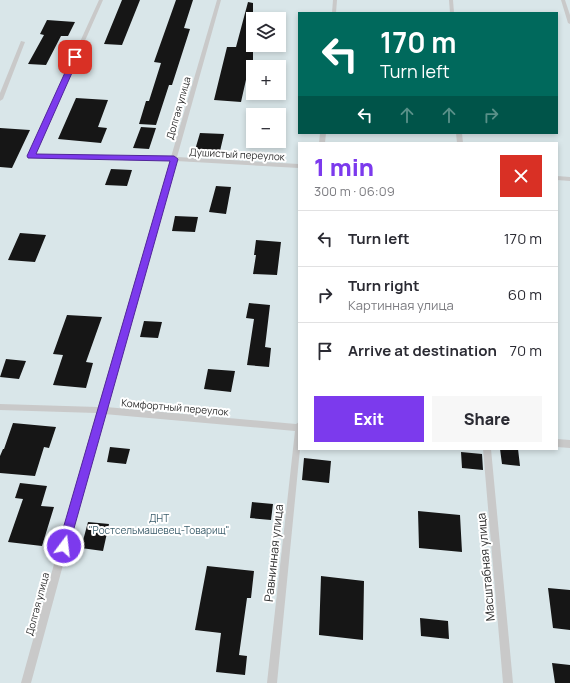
<!DOCTYPE html>
<meta charset="utf-8">
<style>
:root{--surface:#fff;--page:#f7f7f7;--text:#2b2b33;--muted:#7c7c81;--line:#e1e1e2;--accent:#7c3aed}
body{margin:0;font-family:Manrope,sans-serif;background:var(--page);color:var(--text);height:100vh;display:flex;flex-direction:column;font-size:15px;white-space:nowrap}
*{box-sizing:border-box;margin:0}
p{font-size:13px;color:var(--muted)}
.icon{flex:none;width:22px;height:22px;fill:none;stroke:currentColor;stroke-width:2;stroke-linecap:round;stroke-linejoin:round}
.map{position:relative;flex:1;overflow:hidden}
.panel{position:absolute;left:298px;top:142px;width:260px;height:308px;display:flex;flex-direction:column;background:var(--surface);border-radius:0px;box-shadow:0 2px 6px #0003}
.panel>*{flex:none}
.top-card{position:absolute;left:298px;top:12px;width:260px;height:122px;border-radius:0px;box-shadow:0 2px 6px #0003;background:#00695c;color:#fff;overflow:hidden}
.tools{position:absolute;left:246px;top:12px;display:grid;gap:8px}
.tools a{display:grid;place-items:center;width:40px;height:40px;border-radius:0px;background:var(--surface);box-shadow:0 2px 6px #0003;font-size:20px}
.pin{position:absolute;display:grid;place-items:center;width:34px;height:34px;color:#fff;margin:-17px;border-radius:8px;box-shadow:0 2px 6px #0006}
.me{position:absolute;width:44px;margin:-22px;rotate:15deg;stroke-linejoin:round;filter:drop-shadow(0 0 3px #0008)}
.turn{display:flex;align-items:center;gap:14px;height:84px;padding:0 16px;font-size:18px}
.turn .icon{width:52px;height:52px;stroke-width:2.5}
.turn b{display:block;font-size:28px;line-height:34px}
.lanes{display:flex;align-items:center;height:38px;padding:0 16px;background:#0003;justify-content:center;gap:20px;direction:ltr}
.lanes .off{opacity:.35}
.round{display:grid;place-items:center;flex:none;width:42px;height:42px;border-radius:0px;background:var(--page)}
.summary{display:flex;align-items:center;justify-content:space-between;height:68px;padding:0 16px}
h1{font-size:24px;font-weight:800;line-height:30px;color:var(--accent)}
.button{display:flex;gap:8px;margin-top:auto;padding:8px 16px}
.button a{flex:1;height:46px;border-radius:0px;background:var(--accent);color:#fff;font-size:16px;font-weight:800;line-height:46px;text-align:center}
.button a+a{background:var(--page);color:var(--text)}
ul{padding:0;list-style:none}
li{display:flex;align-items:center;gap:12px;height:56px;padding:0 16px;border-top:1px solid var(--line)}
li div{flex:1}
li b{display:block;font-size:15px}
li em{font-style:normal}
.map>svg:first-child{display:block}
</style>
<div class="map">
<svg width="570" height="683" viewBox="0 0 570 683">
<rect width="100%" height="100%" fill="#fff"/>
<path fill="#d9e6e9" fill-rule="evenodd" d="M 0,0 L 570,0 L 570,683 L 0,683 ZM 299,13 L 557,13 L 557,133 L 299,133 ZM 253,19 L 279,19 L 279,45 L 253,45 ZM 253,67 L 279,67 L 279,93 L 253,93 ZM 253,115 L 279,115 L 279,141 L 253,141 ZM 299,143 L 557,143 L 557,449 L 299,449 Z"/>
<path fill="#161616" d="M 122,0 L 140,0 L 122,45 L 104,44 Z
M 176,0 L 193,0 L 184,28 L 190,29 L 172,85 L 169,85 L 156,125 L 139,124 L 146,101 L 149,101 L 161,63 L 154,62 Z
M 248,2 L 253,3 L 253,62 L 250,62 L 241,102 L 214,100 L 227,47 L 236,47 Z
M 47,20 L 75,22 L 68,36 L 61,36 L 46,65 L 28,64 L 44,35 L 40,34 Z
M 76,98 L 108,100 L 98,127 L 107,128 L 101,143 L 58,139 Z
M 141,127 L 156,128 L 149,149 L 133,148 Z
M 0,128 L 30,130 L 12,168 L 0,167 Z
M 200,133 L 224,134 L 220,151 L 195,150 Z
M 111,169 L 132,170 L 127,186 L 105,185 Z
M 216,186 L 231,187 L 226,214 L 209,212 Z
M 175,216 L 198,217 L 195,232 L 172,231 Z
M 20,233 L 46,235 L 35,262 L 8,260 Z
M 256,240 L 281,242 L 277,275 L 253,274 L 256,255 L 254,255 Z
M 249,303 L 270,305 L 265,347 L 271,348 L 269,367 L 247,365 L 254,319 L 246,318 Z
M 67,315 L 102,317 L 86,362 L 93,363 L 86,388 L 53,385 L 63,355 L 53,354 Z
M 144,321 L 162,322 L 158,338 L 140,337 Z
M 6,359 L 26,361 L 19,379 L 0,377 Z
M 208,369 L 235,371 L 231,392 L 204,389 Z
M 13,423 L 56,427 L 49,448 L 44,447 L 35,476 L 0,473 L 0,456 L 3,449 L 4,449 Z
M 110,447 L 130,449 L 126,464 L 107,462 Z
M 500,449 L 518,449 L 520,466 L 502,464 Z
M 461,452 L 482,454 L 483,470 L 462,468 Z
M 304,458 L 331,461 L 329,483 L 302,480 Z
M 20,483 L 47,486 L 41,506 L 54,507 L 42,546 L 8,542 L 23,499 L 15,498 Z
M 252,502 L 273,504 L 271,520 L 250,518 Z
M 418,511 L 460,515 L 462,552 L 419,548 Z
M 88,522 L 109,524 L 103,551 L 81,548 Z
M 207,566 L 254,571 L 251,598 L 247,598 L 239,655 L 247,656 L 245,675 L 216,672 L 221,633 L 195,630 Z
M 321,576 L 364,581 L 363,640 L 319,635 Z
M 548,588 L 570,590 L 570,630 L 553,628 Z
M 420,618 L 448,621 L 449,639 L 421,636 Z
M 552,663 L 570,665 L 570,683 L 555,683 Z"/>
<g fill="none" stroke-linecap="round" stroke-linejoin="round">
<path fill="#c9c9c9" fill-rule="evenodd" d="M 99,0 L 103,0 L 35,154 L 171,157 L 217,0 L 221,0 L 177,157 L 299,164 L 299,168 L 176,161 L 106,407 L 296,424 L 299,422 L 299,449 L 300,449 L 277,683 L 267,683 L 295,431 L 104,414 L 31,683 L 21,683 L 96,413 L 0,410 L 0,404 L 98,407 L 170,161 L 31,158 L 28,156 Z
M 333,0 L 337,0 L 336,13 L 332,13 Z
M 449,0 L 453,0 L 454,13 L 450,13 Z
M 561,0 L 565,0 L 570,15 L 570,24 L 568,23 Z
M 21,41 L 25,42 L 3,99 L 0,101 L 0,93 Z
M 320,133 L 326,133 L 325,143 L 319,143 Z
M 456,133 L 462,133 L 463,143 L 457,143 Z
M 557,176 L 570,177 L 570,181 L 557,180 Z
M 557,439 L 570,440 L 570,448 L 557,447 Z
M 483,449 L 491,449 L 513,683 L 503,683 Z"/>
</g>
<path fill="#7c3aed" stroke="#51269a" d="M 73,55 L 79,57 L 36,154 L 174,156 L 178,159 L 69,546 L 67,550 L 64,552 L 60,550 L 58,546 L 170,161 L 28,158 L 27,156 Z"/>
<g text-anchor="middle" stroke-width="4" stroke-linejoin="round" paint-order="stroke">
<g font-size="10" fill="#2f2f2f" stroke="#fff">
<text transform="translate(178 108) rotate(-74)" y="4">Долгая улица</text>
<text transform="translate(237 154) rotate(3)" y="4">Душистый переулок</text>
<text transform="translate(175 407) rotate(5)" y="4">Комфортный переулок</text>
<text transform="translate(37 604) rotate(-75)" y="4">Долгая улица</text>
</g>
<g font-size="10" fill="#3b5d6b" stroke="#fff">
<text x="159" y="522">ДНТ<tspan x="159" dy="12">"Ростсельмашевец-Товарищ"</tspan></text>
</g>
<g font-size="12" fill="#2f2f2f" stroke="#fff">
<text transform="translate(274 553) rotate(-84)" y="4">Равнинная улица</text>
<text transform="translate(486 567) rotate(-95)" y="4">Масштабная улица</text>
</g>
</g>
</svg>
<div class="tools">
<a><svg class="icon" aria-label="layers" viewBox="0 0 24 24"><path d="M12 4l9 5-9 5-9-5zM3 14l9 5 9-5"/></svg></a>
<a>+</a>
<a>−</a>
</div>
<div class="pin" style="left:75px;top:57px;background:#d93025"><svg class="icon" aria-label="arrive" viewBox="0 0 24 24"><path d="M6 21V4h12l-3 4 3 4H6"/></svg></div>
<svg class="me" style="left:64px;top:546px" viewBox="-20 -20 40 40"><circle r="17" fill="#7c3aed" stroke="#fff" stroke-width="3"/><path d="M0-11L8 9 0 5-8 9z" fill="#fff"/></svg>
<div class="top-card">
<div class="turn"><svg class="icon" aria-label="left" viewBox="0 0 24 24"><path d="M17 20v-9H6M10 6l-5 5 5 5"/></svg><div><b>170 m</b>Turn left</div></div>
<div class="lanes"><svg class="icon" aria-label="left" viewBox="0 0 24 24"><path d="M17 20v-9H6M10 6l-5 5 5 5"/></svg><svg class="icon off" aria-label="ahead" viewBox="0 0 24 24"><path d="M12 20V5M6 11l6-6 6 6"/></svg><svg class="icon off" aria-label="ahead" viewBox="0 0 24 24"><path d="M12 20V5M6 11l6-6 6 6"/></svg><svg class="icon off" aria-label="right" viewBox="0 0 24 24"><path d="M7 20v-9h11M14 6l5 5-5 5"/></svg></div>
</div>
<section class="panel">
<div class="summary"><div><h1>1 min</h1><p>300 m · 06:09</p></div><a class="round" style="background:#d93025;color:#fff"><svg class="icon" aria-label="close" viewBox="0 0 24 24"><path d="M6 6l12 12M18 6L6 18"/></svg></a></div>
<ul>
<li><svg class="icon" aria-label="left" viewBox="0 0 24 24"><path d="M17 20v-9H6M10 6l-5 5 5 5"/></svg><div><b>Turn left</b></div><em>170 m</em></li>
<li><svg class="icon" aria-label="right" viewBox="0 0 24 24"><path d="M7 20v-9h11M14 6l5 5-5 5"/></svg><div><b>Turn right</b><p>Картинная улица</p></div><em>60 m</em></li>
<li><svg class="icon" aria-label="arrive" viewBox="0 0 24 24"><path d="M6 21V4h12l-3 4 3 4H6"/></svg><div><b>Arrive at destination</b></div><em>70 m</em></li>
</ul>
<div class="button"><a>Exit</a><a>Share</a></div>
</section>
</div>
